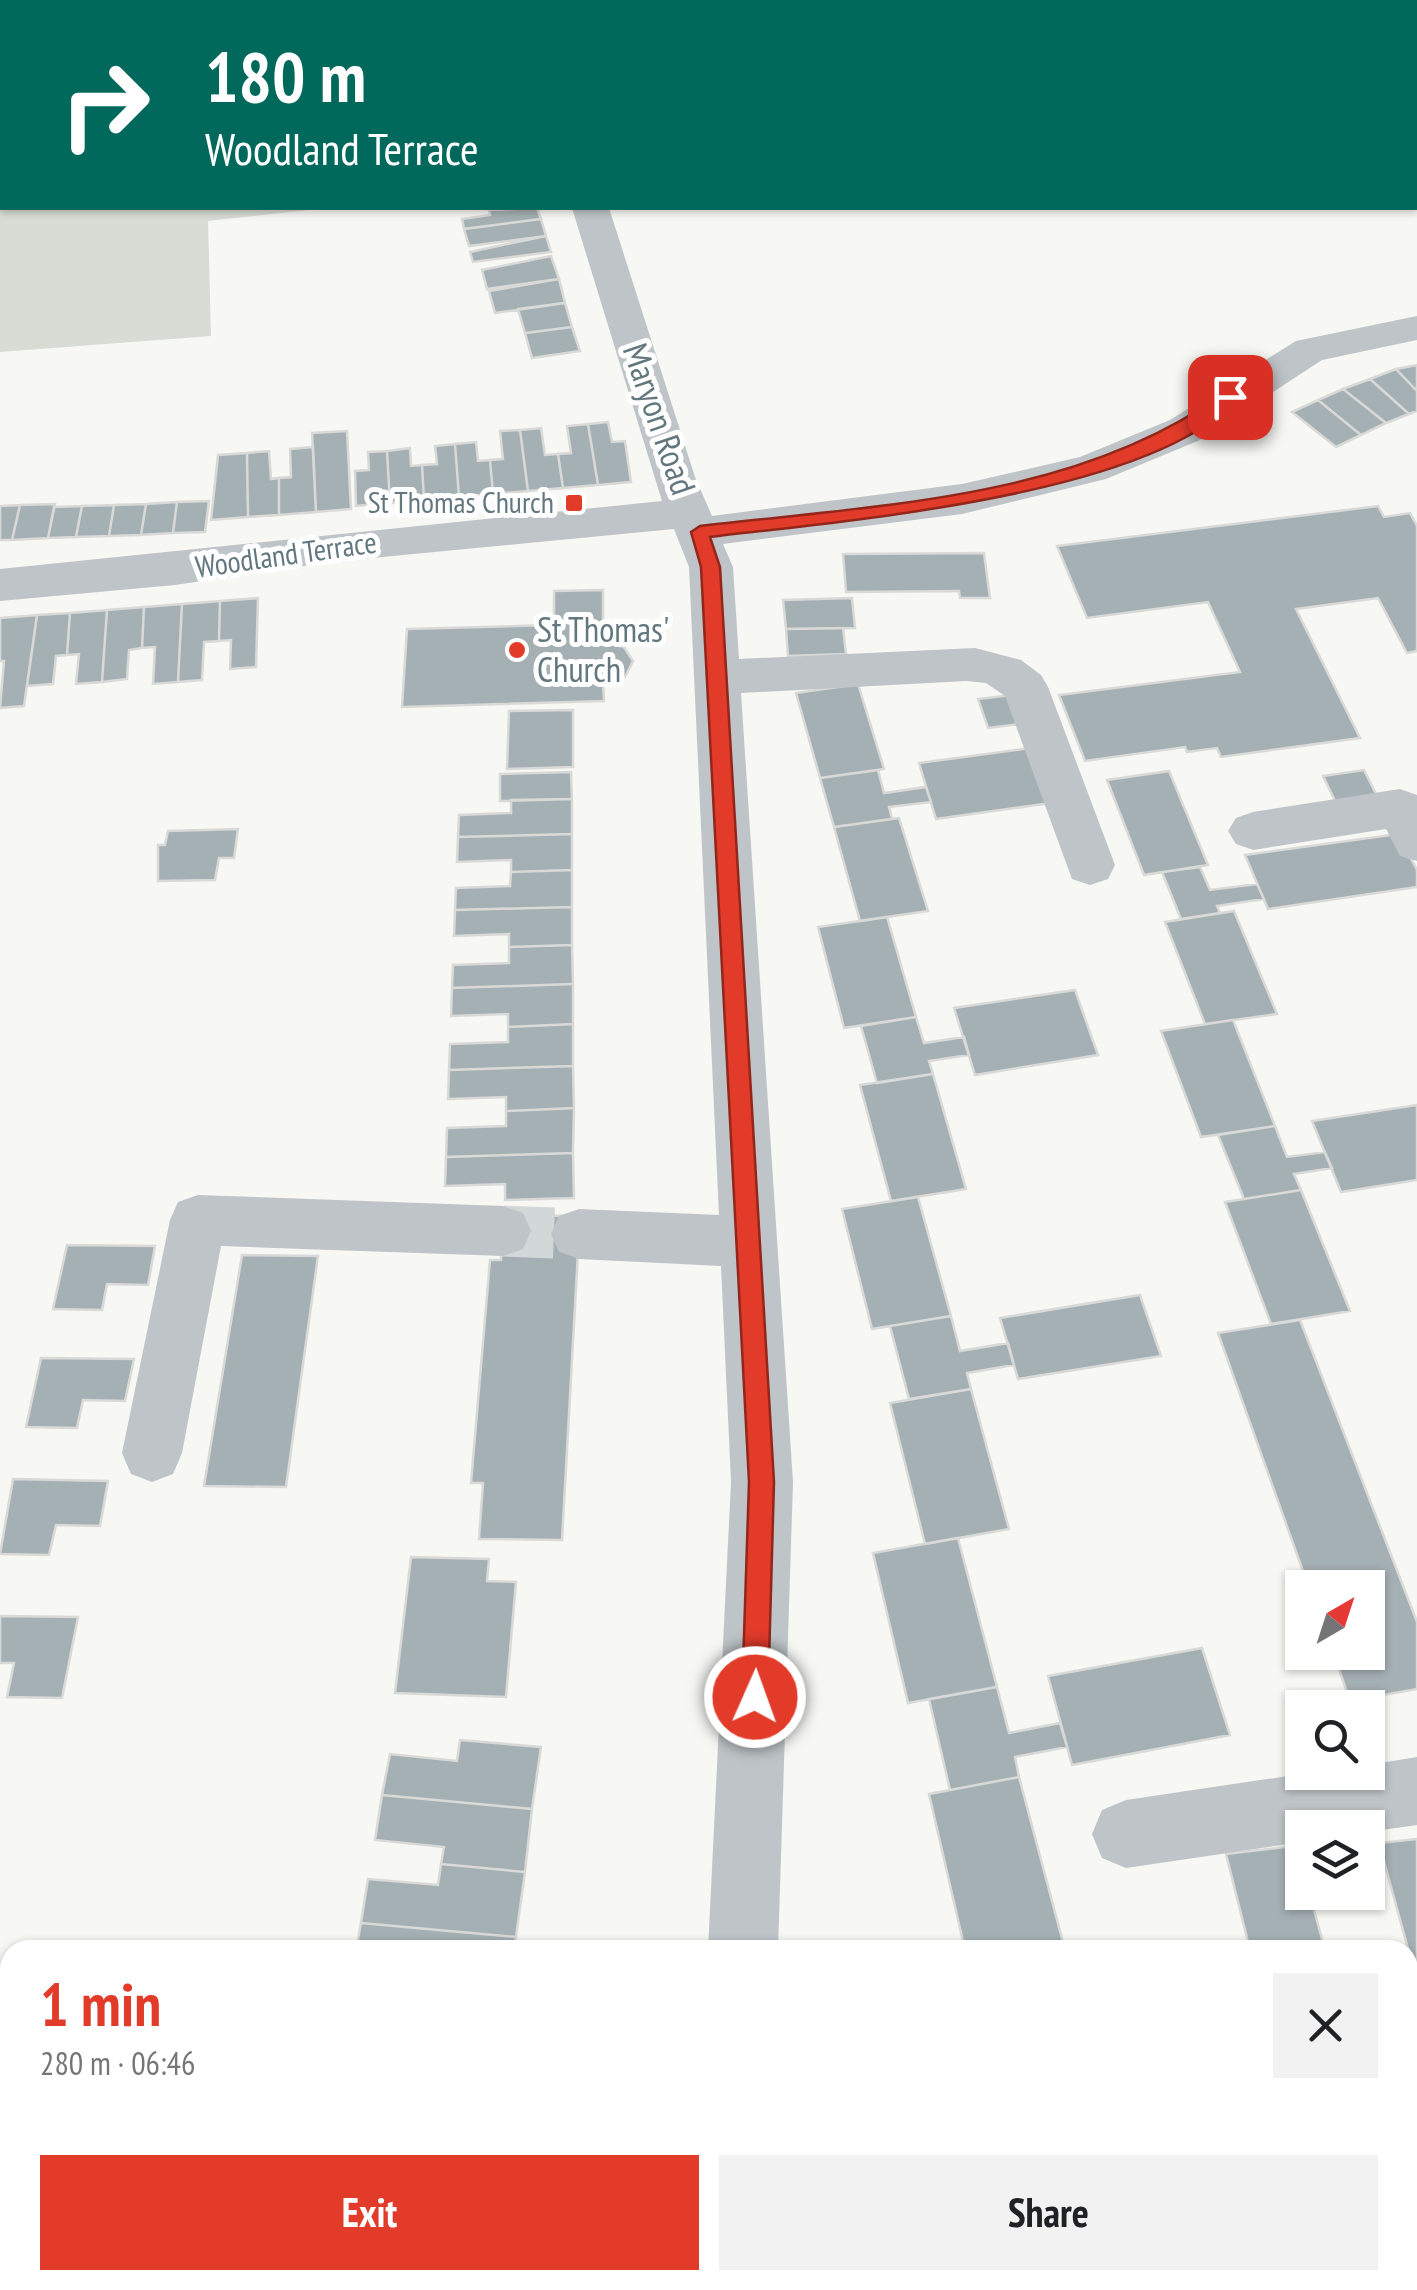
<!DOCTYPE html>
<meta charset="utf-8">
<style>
:root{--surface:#fff;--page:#f2f2f2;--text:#202124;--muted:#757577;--accent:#e23b2a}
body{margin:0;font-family:"PT Sans Narrow",sans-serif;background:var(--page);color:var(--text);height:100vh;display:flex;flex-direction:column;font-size:38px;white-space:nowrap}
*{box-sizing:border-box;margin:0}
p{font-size:32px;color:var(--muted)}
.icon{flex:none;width:55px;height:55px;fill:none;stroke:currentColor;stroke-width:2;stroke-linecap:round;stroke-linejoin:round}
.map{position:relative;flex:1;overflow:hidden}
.sheet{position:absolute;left:0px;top:1940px;width:1418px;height:350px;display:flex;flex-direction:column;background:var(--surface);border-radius:30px 30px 0 0;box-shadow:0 2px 8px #0004}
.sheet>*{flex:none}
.top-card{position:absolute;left:0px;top:0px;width:1418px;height:210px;box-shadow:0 2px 8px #0004;background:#00695c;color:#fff;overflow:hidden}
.needle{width:65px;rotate:39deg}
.tools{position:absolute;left:1285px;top:1570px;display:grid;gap:20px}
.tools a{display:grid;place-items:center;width:100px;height:100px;border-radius:0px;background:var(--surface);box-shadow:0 2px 8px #0004;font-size:50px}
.pin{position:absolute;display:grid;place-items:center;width:85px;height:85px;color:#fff;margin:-42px;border-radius:20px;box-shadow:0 5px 15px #0006}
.me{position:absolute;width:110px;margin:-55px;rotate:2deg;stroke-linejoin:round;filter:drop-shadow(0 0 8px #0008)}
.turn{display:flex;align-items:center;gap:35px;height:210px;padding:0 40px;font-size:45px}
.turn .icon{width:130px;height:130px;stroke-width:2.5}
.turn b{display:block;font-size:70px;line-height:85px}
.round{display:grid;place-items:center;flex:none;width:105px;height:105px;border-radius:0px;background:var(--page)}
.head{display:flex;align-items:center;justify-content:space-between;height:170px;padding:0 40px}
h1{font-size:60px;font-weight:700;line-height:75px;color:var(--accent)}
.cta{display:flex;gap:20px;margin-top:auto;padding:20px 40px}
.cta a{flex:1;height:115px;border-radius:0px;background:var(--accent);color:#fff;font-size:40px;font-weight:700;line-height:115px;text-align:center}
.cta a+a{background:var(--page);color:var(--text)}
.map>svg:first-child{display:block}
</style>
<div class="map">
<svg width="1417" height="2290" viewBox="0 0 1417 2290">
<rect width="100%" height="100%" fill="#f7f7f4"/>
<path fill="#d8dcd4" d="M 0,0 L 601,0 L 2,2 L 2,208 L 325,208 L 208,221 L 211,336 L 0,352 Z"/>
<path fill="#a5b0b4" stroke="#d9d9d7" stroke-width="2.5" d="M 537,208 L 541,219 L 464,229 L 462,219 L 490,215 L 489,210 Z
M 541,219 L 546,236 L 469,246 L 464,229 Z
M 546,236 L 551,252 L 473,262 L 470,252 Z
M 551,256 L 559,279 L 487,289 L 482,270 Z
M 559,279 L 565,303 L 495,313 L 489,291 Z
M 565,303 L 572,327 L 525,333 L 518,309 Z
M 572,327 L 580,351 L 532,358 L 525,333 Z
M 1417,365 L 1417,391 L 1396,369 Z
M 1396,369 L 1417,391 L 1417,411 L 1409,414 L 1370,379 Z
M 1370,379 L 1409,414 L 1386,423 L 1343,389 Z
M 1343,389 L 1386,423 L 1361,435 L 1318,400 Z
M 1318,400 L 1361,435 L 1336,447 L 1292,412 Z
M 608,422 L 612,442 L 625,441 L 631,482 L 598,485 L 588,424 Z
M 588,424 L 598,485 L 563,488 L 558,454 L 571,453 L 567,426 Z
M 541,428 L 545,455 L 558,454 L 563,488 L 528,491 L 520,430 Z
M 520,430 L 528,491 L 493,494 L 490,460 L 503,459 L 500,431 Z
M 347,431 L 351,509 L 316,512 L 312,433 Z
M 476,442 L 478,461 L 490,460 L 493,494 L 459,497 L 455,444 Z
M 455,444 L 459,497 L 424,500 L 422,465 L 437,464 L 435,446 Z
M 313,447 L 316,512 L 279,515 L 279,478 L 291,477 L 290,449 Z
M 410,448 L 411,466 L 422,465 L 424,500 L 390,503 L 387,451 Z
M 269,451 L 271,479 L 279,478 L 279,515 L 248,517 L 247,453 Z
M 387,451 L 390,503 L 356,506 L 355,471 L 369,470 L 368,452 Z
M 247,453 L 248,517 L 211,520 L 218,455 Z
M 209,501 L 205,532 L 173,533 L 177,502 Z
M 177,502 L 173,533 L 141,535 L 146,504 Z
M 55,504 L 48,538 L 12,540 L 20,505 Z
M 146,504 L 141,535 L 109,536 L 114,505 Z
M 20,505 L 12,540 L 0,540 L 0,506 Z
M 114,505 L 109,536 L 76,537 L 82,506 Z
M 82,506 L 76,537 L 48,538 L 54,507 Z
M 1378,506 L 1384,517 L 1410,513 L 1417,526 L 1417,651 L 1407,653 L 1378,598 L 1296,609 L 1360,738 L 1221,757 L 1217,748 L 1187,752 L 1185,747 L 1085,761 L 1059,695 L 1240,672 L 1208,602 L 1087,618 L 1057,546 Z
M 984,553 L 990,598 L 960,598 L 959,591 L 846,592 L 843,554 Z
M 603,590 L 603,642 L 624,647 L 633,661 L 625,677 L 603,683 L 604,701 L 402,707 L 407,629 L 554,625 L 554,591 Z
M 258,598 L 256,667 L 230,669 L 231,640 L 219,641 L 220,601 Z
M 852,598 L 855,628 L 786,629 L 783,600 Z
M 220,601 L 219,641 L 204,642 L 202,680 L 178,682 L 182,604 Z
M 182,604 L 178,682 L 153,684 L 155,647 L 142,648 L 144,607 Z
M 144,607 L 142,648 L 129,650 L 127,679 L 102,682 L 107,610 Z
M 107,610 L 102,682 L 76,684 L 79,654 L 67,655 L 70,613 Z
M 70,613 L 67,655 L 56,656 L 53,684 L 27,686 L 37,615 Z
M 37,615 L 24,706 L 0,708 L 4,661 L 0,661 L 0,618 Z
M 843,628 L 846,654 L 788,656 L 786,629 Z
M 858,684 L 884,769 L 820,778 L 796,693 Z
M 1011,695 L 1021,724 L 988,728 L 978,699 Z
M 573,710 L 573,767 L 507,769 L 509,711 Z
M 1031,748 L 1051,803 L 936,819 L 919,763 Z
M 878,770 L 884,793 L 926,787 L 931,802 L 889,807 L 892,819 L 834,827 L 820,778 Z
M 1364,770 L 1380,802 L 1338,807 L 1323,776 Z
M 1169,771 L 1208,865 L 1144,875 L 1107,780 Z
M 571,772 L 572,799 L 500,801 L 500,774 Z
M 572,799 L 572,834 L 458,837 L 459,815 L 511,813 L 511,800 Z
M 899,818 L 928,911 L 860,921 L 834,827 Z
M 238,829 L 234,858 L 219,858 L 215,880 L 158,881 L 158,845 L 165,845 L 168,831 Z
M 572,834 L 572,870 L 511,872 L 511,860 L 457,862 L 458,837 Z
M 1398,834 L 1417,870 L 1417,887 L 1268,909 L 1245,855 Z
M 1200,867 L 1210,890 L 1257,884 L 1264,899 L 1217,906 L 1220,913 L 1181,919 L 1162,872 Z
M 572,870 L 572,907 L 455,910 L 456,888 L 510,886 L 511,872 Z
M 572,907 L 572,945 L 509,947 L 509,934 L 454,936 L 455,910 Z
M 1234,911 L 1277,1014 L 1205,1024 L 1165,922 Z
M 887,917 L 916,1017 L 844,1028 L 818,927 Z
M 572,945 L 573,984 L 452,988 L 453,965 L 509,963 L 509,947 Z
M 573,984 L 573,1024 L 508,1027 L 508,1014 L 451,1016 L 452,988 Z
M 1075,990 L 1098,1055 L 975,1075 L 954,1008 Z
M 916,1017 L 924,1043 L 964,1037 L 969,1055 L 929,1061 L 933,1074 L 877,1083 L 861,1026 Z
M 1233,1020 L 1275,1126 L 1201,1137 L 1161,1031 Z
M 573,1024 L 573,1066 L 449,1070 L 450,1044 L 508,1042 L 508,1027 Z
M 573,1066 L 574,1108 L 506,1111 L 506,1097 L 448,1099 L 449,1070 Z
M 933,1074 L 966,1189 L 891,1201 L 860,1085 Z
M 1417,1105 L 1417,1180 L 1341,1192 L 1312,1121 Z
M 574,1108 L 573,1153 L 446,1157 L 447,1128 L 506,1126 L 506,1111 Z
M 1275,1126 L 1287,1157 L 1325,1152 L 1332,1168 L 1294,1174 L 1301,1190 L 1244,1199 L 1218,1135 Z
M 573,1153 L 574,1198 L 505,1200 L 505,1184 L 445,1186 L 446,1157 Z
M 1301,1190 L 1350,1311 L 1271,1324 L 1225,1202 Z
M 918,1197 L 951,1316 L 872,1329 L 842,1209 Z
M 504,1215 L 580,1216 L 562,1540 L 479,1539 L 483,1483 L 471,1483 L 490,1260 L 501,1260 Z
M 67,1245 L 155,1246 L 148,1285 L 107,1284 L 102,1310 L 53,1309 Z
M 242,1255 L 318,1256 L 286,1487 L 204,1486 Z
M 1140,1295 L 1161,1356 L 1018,1379 L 1000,1318 Z
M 951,1316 L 960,1351 L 1008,1343 L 1014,1365 L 967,1373 L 971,1389 L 909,1399 L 890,1326 Z
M 1300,1320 L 1417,1622 L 1417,1689 L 1350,1701 L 1333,1652 L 1368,1652 L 1368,1588 L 1309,1588 L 1218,1333 Z
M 41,1358 L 134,1359 L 125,1401 L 83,1400 L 77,1428 L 26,1427 Z
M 971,1389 L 1009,1529 L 925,1544 L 890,1403 Z
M 13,1479 L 108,1481 L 100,1526 L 56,1525 L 49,1555 L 0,1554 Z
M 958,1538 L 997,1687 L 908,1703 L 873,1553 Z
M 411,1557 L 489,1559 L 487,1581 L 516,1582 L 506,1697 L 395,1693 Z
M 0,1616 L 78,1617 L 62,1698 L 7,1697 L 14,1663 L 0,1663 Z
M 1202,1648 L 1230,1735 L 1072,1765 L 1048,1676 Z
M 997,1687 L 1009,1733 L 1060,1723 L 1067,1747 L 1015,1757 L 1019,1777 L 950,1790 L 929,1699 Z
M 460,1740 L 541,1747 L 532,1809 L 382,1795 L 390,1754 L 457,1761 Z
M 1019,1777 L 1065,1950 L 965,1950 L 929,1794 Z
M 382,1795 L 532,1809 L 525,1872 L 441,1864 L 444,1847 L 375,1840 Z
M 1417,1839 L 1417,2113 L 1412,2113 L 1408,2096 L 1410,1956 L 1379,1843 Z
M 1302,1845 L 1302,1892 L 1317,1892 L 1310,1895 L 1325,1950 L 1250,1950 L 1226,1854 Z
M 441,1864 L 525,1872 L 516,1937 L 361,1923 L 368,1879 L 438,1885 Z
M 361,1923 L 516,1937 L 515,1950 L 356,1950 Z
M 0,2054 L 10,2057 L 10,2102 L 0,2127 Z
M 10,2102 L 10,2148 L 0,2145 L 0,2127 Z
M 1408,2198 L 1417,2203 L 1415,2272 L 1408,2267 Z
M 0,2265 L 10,2268 L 10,2280 L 33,2280 L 29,2290 L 0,2290 Z
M 1408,2267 L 1417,2273 L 1417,2290 L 1334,2290 L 1318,2280 L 1408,2280 Z
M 33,2280 L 49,2280 L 80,2290 L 29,2290 Z
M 254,2280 L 345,2280 L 342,2290 L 253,2290 Z
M 509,2280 L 614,2280 L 612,2290 L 522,2290 L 507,2286 Z
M 771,2280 L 870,2280 L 876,2282 L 875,2290 L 769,2290 Z
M 1077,2280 L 1182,2280 L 1181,2290 L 1076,2290 Z"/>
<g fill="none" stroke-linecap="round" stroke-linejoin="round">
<path stroke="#d2d7d7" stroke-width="51" stroke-dasharray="51 25" stroke-linecap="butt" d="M 503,1231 L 579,1234"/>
<path fill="#bec4c7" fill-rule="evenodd" d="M 572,208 L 609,208 L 695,477 L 712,516 L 962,484 L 1080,457 L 1170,420 L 1296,341 L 1417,316 L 1417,340 L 1322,360 L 1200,440 L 1106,479 L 962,514 L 723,544 L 733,567 L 739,659 L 975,648 L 1021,660 L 1041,675 L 1048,687 L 1115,865 L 1108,879 L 1090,885 L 1072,879 L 1005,696 L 986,683 L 966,681 L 741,693 L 793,1482 L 778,1950 L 708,1950 L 731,1482 L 721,1266 L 579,1259 L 559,1252 L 551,1234 L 559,1216 L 579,1209 L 719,1215 L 689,567 L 674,529 L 330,562 L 175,585 L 0,601 L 0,569 L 662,501 Z
M 1400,789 L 1417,795 L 1417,861 L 1400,856 L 1386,829 L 1253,850 L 1236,844 L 1228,831 L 1236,818 L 1253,812 Z
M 198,1195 L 503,1206 L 523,1213 L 531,1231 L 523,1249 L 503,1256 L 221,1246 L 182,1453 L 173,1474 L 152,1482 L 131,1474 L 122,1453 L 170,1220 L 178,1202 Z
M 1417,1757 L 1417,1825 L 1368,1832 L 1368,1828 L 1302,1828 L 1302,1842 L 1126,1868 L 1102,1858 L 1092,1834 L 1102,1810 L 1126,1800 L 1315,1772 L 1368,1772 L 1368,1765 Z
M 656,2280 L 732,2280 L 730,2290 L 654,2290 Z"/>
</g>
<path fill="#e23b2a" stroke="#93261b" stroke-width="2.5" d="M 1224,393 L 1239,397 C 1152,497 840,521 710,537 L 720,567 L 774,1482 L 768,1697 L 765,1707 L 755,1710 L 745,1707 L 742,1697 L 749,1482 L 701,567 L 691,532 L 700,526 C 876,505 1076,500 1224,393 Z"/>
<g fill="#e23b2a" stroke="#fff" stroke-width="4">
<rect x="564" y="493" width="20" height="20" rx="5"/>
<circle cx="517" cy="650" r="10"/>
</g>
<g text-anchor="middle" stroke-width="10" stroke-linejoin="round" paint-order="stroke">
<g font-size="30" fill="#63777f" stroke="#fff" text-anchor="end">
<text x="554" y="513">St Thomas Church</text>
</g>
<g font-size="30" fill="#63777f" stroke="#fff">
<text transform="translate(286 555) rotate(-8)" y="10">Woodland Terrace</text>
</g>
<g font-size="35" fill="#63777f" stroke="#fff">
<text transform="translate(659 419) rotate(71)" y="12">Maryon Road</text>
</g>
<g font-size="35" fill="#63777f" stroke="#fff" text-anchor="start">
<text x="537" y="642">St Thomas'<tspan x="537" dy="40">Church</tspan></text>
</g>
</g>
</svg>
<div class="tools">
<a><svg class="needle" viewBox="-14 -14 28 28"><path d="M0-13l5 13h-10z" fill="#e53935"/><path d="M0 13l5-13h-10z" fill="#757577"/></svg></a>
<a><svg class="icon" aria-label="search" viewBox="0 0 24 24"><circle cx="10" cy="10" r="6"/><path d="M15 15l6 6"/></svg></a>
<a><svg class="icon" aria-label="layers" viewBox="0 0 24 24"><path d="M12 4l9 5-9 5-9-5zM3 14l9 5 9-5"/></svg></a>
</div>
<div class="pin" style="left:1230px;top:397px;background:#d93025"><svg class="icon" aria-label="arrive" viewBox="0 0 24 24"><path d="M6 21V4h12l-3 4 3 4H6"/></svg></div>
<svg class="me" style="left:755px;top:1697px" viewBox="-20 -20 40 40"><circle r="17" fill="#e23b2a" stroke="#fff" stroke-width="3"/><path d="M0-11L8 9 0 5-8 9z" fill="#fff"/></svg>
<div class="top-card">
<div class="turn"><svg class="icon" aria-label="right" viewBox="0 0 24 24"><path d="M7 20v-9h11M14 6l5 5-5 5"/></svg><div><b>180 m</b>Woodland Terrace</div></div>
</div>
<section class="sheet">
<div class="head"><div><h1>1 min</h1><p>280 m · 06:46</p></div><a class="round"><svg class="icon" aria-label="close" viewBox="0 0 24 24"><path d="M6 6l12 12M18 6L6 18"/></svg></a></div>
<div class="cta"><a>Exit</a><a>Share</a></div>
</section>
</div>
